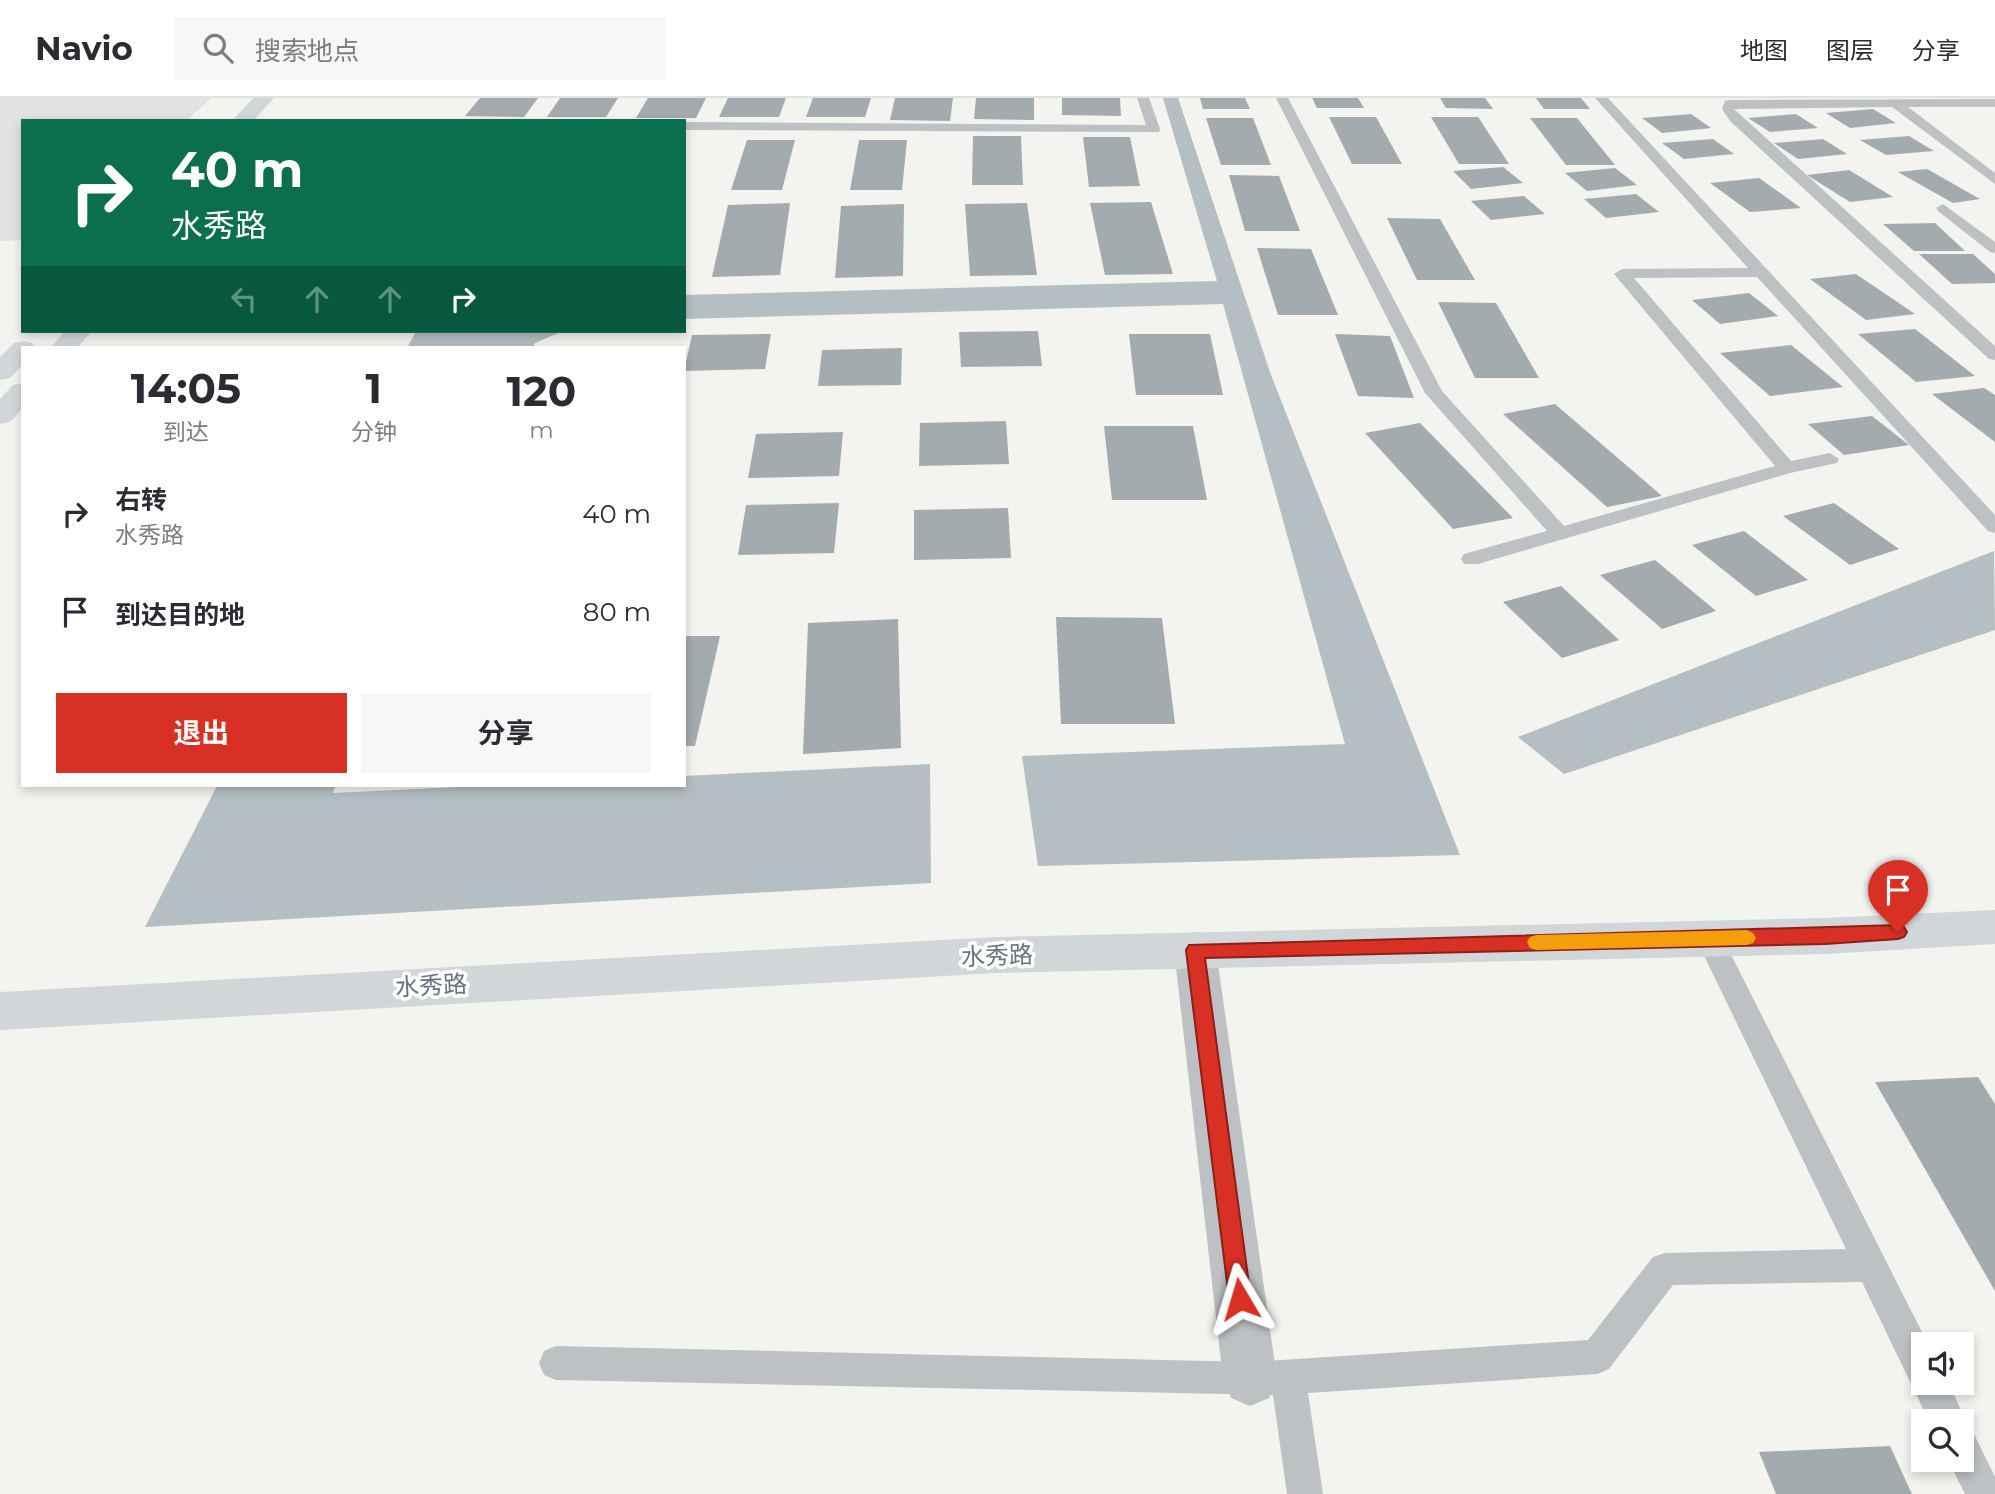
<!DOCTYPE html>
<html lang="zh">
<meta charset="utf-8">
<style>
:root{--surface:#fff;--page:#f7f7f7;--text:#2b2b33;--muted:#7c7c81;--line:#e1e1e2;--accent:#d93025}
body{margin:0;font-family:Montserrat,"Noto Sans SC",sans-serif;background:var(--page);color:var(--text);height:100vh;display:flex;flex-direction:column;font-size:26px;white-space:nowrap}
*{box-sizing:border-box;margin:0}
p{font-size:23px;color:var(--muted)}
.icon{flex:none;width:38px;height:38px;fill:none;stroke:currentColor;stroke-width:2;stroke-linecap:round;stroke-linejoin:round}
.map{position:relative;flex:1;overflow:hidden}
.sheet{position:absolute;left:21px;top:248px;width:665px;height:441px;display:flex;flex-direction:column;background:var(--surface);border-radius:0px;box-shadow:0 4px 10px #0003}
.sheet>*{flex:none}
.guide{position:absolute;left:21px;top:21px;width:665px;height:214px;border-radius:0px;box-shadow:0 4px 10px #0003;background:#0b6e4f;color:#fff;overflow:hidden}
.controls{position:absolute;left:1911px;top:1234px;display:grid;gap:14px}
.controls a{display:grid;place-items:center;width:63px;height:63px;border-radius:0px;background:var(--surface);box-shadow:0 4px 10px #0003;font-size:35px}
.pin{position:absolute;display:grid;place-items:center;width:60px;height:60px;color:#fff;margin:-72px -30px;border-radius:50% 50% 50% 0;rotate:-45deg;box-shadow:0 0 7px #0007}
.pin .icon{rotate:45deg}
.me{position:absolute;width:77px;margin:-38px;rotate:353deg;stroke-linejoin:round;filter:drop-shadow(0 0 5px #0008)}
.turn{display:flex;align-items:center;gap:24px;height:147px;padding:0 35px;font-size:32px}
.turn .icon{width:91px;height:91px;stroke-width:2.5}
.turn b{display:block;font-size:49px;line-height:60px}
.lanes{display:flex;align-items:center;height:66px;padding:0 35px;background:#0003;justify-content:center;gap:35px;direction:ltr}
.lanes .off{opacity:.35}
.eta{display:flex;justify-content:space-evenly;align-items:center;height:119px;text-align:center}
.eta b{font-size:42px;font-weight:700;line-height:49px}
.cta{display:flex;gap:14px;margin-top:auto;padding:14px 35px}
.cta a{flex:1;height:80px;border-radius:0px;background:var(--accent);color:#fff;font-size:28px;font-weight:700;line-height:80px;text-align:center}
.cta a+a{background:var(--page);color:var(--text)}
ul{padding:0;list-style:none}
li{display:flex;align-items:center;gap:21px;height:98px;padding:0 35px}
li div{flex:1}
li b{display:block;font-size:26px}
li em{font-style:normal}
header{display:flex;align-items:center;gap:42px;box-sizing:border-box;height:98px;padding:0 35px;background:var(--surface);border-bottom:2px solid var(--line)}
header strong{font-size:33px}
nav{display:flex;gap:38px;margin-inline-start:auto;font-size:24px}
.search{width:490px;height:63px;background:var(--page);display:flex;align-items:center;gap:18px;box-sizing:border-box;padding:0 24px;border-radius:0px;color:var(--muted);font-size:26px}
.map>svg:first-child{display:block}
</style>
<header>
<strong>Navio</strong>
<div class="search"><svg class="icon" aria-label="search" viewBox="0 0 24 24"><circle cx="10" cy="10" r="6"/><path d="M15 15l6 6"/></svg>搜索地点</div>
<nav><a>地图</a><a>图层</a><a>分享</a></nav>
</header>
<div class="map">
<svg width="1995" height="1396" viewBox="0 0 1995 1396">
<rect width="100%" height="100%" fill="#f3f3f0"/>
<path fill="#e1e3e0" d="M 0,0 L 211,0 L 186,23 L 23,23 L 23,142 L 0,143 Z"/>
<path fill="#b3bfc2" d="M 1163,0 L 1178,0 L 1271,277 L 1460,757 L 1038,768 L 1022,658 L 1345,646 L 1223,206 L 684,221 L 684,197 L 1217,183 Z
M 416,233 L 563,233 L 535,245 L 533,250 L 407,250 Z
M 1994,453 L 1995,532 L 1564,676 L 1518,639 Z
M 930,666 L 931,785 L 145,829 L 217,688 L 335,688 L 333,695 L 479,688 L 684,688 L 684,678 Z"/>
<path fill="#a3abae" d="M 480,0 L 538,0 L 524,19 L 465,18 Z
M 560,0 L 618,0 L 606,19 L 547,19 Z
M 648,0 L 706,0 L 696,20 L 636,20 Z
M 728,0 L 786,0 L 779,19 L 719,19 Z
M 813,0 L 871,0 L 865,19 L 806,19 Z
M 895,0 L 953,0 L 950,23 L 890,22 Z
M 976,0 L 1034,0 L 1034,22 L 974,21 Z
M 1062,0 L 1120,0 L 1121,18 L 1062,17 Z
M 1200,0 L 1245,0 L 1250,11 L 1203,11 Z
M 1312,0 L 1358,0 L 1364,10 L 1317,10 Z
M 1440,0 L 1485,0 L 1493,11 L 1446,10 Z
M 1536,0 L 1581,0 L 1590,11 L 1544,11 Z
M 1873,11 L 1896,25 L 1850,30 L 1826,15 Z
M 1691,16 L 1711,30 L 1662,35 L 1642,20 Z
M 1796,16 L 1818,30 L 1770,34 L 1748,20 Z
M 1329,19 L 1376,19 L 1402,66 L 1352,66 Z
M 1431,19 L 1478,19 L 1509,66 L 1459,66 Z
M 1206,20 L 1253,20 L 1271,67 L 1221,67 Z
M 1530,20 L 1577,20 L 1615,67 L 1566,67 Z
M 973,38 L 1021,38 L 1023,87 L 972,87 Z
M 1909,38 L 1934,53 L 1886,57 L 1860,42 Z
M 1083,39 L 1130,39 L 1140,88 L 1089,89 Z
M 1713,41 L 1734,56 L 1684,61 L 1662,45 Z
M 1823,41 L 1847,56 L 1798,61 L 1774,45 Z
M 747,42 L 795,42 L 782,92 L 731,92 Z
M 859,42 L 907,42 L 902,92 L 850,92 Z
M 1503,69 L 1523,85 L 1471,91 L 1453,73 Z
M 1615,70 L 1637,87 L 1587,93 L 1565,75 Z
M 1927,71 L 1980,101 L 1953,105 L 1898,74 Z
M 1849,72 L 1893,99 L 1850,104 L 1807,77 Z
M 1229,77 L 1279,78 L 1300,133 L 1245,133 Z
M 1759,80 L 1801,110 L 1750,114 L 1710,85 Z
M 1636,96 L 1659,114 L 1606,120 L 1584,101 Z
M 1524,98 L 1545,116 L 1491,122 L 1471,103 Z
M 1151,104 L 1173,176 L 1105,177 L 1090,105 Z
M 790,105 L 780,177 L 712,179 L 728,107 Z
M 1027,105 L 1037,177 L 970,178 L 965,106 Z
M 904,106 L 903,178 L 835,180 L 841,108 Z
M 1387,120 L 1440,121 L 1475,182 L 1417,182 Z
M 1935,125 L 1965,153 L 1914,153 L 1883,126 Z
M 1257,150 L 1311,151 L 1338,217 L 1278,217 Z
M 1919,156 L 1973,156 L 1995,176 L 1995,185 L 1952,186 Z
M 1856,176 L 1915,216 L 1866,222 L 1810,181 Z
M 1749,195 L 1778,218 L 1720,226 L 1692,202 Z
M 1438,204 L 1496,205 L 1539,280 L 1475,280 Z
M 1915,231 L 1975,278 L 1916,284 L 1858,236 Z
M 1038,233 L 1042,268 L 961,269 L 959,234 Z
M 771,236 L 765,271 L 684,273 L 692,237 Z
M 1129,236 L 1210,236 L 1223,297 L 1136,297 Z
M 1335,236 L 1390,238 L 1414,300 L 1358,298 Z
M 1791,247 L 1843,289 L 1770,298 L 1720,255 Z
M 902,250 L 901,287 L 818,288 L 822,252 Z
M 1984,290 L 1995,297 L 1995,344 L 1932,296 Z
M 1555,306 L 1662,398 L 1607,409 L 1503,316 Z
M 1872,318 L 1909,347 L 1844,357 L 1808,326 Z
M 1006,323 L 1009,366 L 919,368 L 920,325 Z
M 1420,325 L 1513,420 L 1453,431 L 1365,335 Z
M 1104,328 L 1193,328 L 1207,402 L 1112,402 Z
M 843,334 L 839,378 L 748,380 L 756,336 Z
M 839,405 L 834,455 L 738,457 L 746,407 Z
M 1834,405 L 1899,451 L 1850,467 L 1783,418 Z
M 1008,410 L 1011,460 L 914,462 L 914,412 Z
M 1744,433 L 1808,482 L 1756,498 L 1692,447 Z
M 1655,462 L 1716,513 L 1662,531 L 1600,477 Z
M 1561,488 L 1619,542 L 1562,560 L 1503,504 Z
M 1056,519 L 1162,520 L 1175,626 L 1061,626 Z
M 898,521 L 901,650 L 803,656 L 808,525 Z
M 684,538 L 720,538 L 695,648 L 684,648 Z
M 1978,979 L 1995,1006 L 1995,1193 L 1875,984 Z
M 1890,1348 L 1912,1396 L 1776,1396 L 1759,1354 Z"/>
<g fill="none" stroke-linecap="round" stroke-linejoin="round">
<path fill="#bdc1c4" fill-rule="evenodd" d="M 1137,0 L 1149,0 L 1160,31 L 1159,34 L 684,32 L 684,24 L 1146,27 Z
M 1276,0 L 1288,0 L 1442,293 L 1564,428 L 1775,368 L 1614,176 L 1622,171 L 1748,170 L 1595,0 L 1608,0 L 1995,417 L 1995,435 L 1988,433 L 1757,179 L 1634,180 L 1791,363 L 1830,355 L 1839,361 L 1837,365 L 1790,375 L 1478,466 L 1464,466 L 1461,461 L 1464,456 L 1547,433 L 1425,295 Z
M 1995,1 L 1995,9 L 1908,9 L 1995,75 L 1995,86 L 1892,9 L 1734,11 L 1995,248 L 1995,262 L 1989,261 L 1730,23 L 1722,11 L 1725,3 L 1729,2 Z
M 1943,106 L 1995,144 L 1995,155 L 1990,154 L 1938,113 L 1936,110 Z
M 1709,830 L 1719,833 L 1928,1246 L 1923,1246 L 1923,1284 L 1948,1284 L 1966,1323 L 1962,1333 L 1962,1323 L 1929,1323 L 1862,1184 L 1673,1187 L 1609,1271 L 1597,1276 L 1308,1295 L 1323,1396 L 1287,1396 L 1273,1297 L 556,1282 L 544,1277 L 539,1265 L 544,1253 L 556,1248 L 1250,1264 L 1588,1242 L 1653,1159 L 1665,1155 L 1846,1151 L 1696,841 L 1699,833 Z
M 1962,1333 L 1975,1338 L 1995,1379 L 1995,1396 L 1965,1396 L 1948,1362 L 1962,1362 Z"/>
<path fill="#bdc1c4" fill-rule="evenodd" d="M 1195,834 L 1210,839 L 1216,852 L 1277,1281 L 1269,1300 L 1250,1308 L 1231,1300 L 1223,1281 L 1174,852 L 1180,839 Z"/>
<path fill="#d1d6d9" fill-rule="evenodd" d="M 253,0 L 274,0 L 253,23 L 232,23 Z
M 65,233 L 92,233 L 77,250 L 50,250 Z
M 23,243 L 32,245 L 36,250 L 23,250 L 23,266 L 10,280 L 0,282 L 0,259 L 14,245 Z
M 23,285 L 23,310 L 10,324 L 0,326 L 0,301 L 13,287 Z
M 1995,812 L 1995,846 L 1825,856 L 996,875 L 0,932 L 0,894 L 996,839 L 1825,820 Z"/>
</g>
<path fill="#d93025" stroke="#8d1f18" stroke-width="2" d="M 1898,827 L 1904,829 L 1907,834 L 1904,839 L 1898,841 L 1825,846 L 1205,860 L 1251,1201 L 1247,1209 L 1240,1212 L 1232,1209 L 1229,1201 L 1186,852 L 1189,847 Z"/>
<path fill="#f59e0b" d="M 1747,832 L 1753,835 L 1756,840 L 1753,845 L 1747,847 L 1536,852 L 1530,850 L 1527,844 L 1530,839 L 1536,837 Z"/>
<g text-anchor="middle" stroke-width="7" stroke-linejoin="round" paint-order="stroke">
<g font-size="24" fill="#65767e" stroke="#fff">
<text transform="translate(997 858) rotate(-2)" y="8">水秀路</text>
<text transform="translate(431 888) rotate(-3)" y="8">水秀路</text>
</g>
</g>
</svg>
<div class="controls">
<a><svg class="icon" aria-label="sound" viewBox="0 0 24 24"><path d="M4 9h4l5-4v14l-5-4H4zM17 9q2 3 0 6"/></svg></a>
<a><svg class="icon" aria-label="search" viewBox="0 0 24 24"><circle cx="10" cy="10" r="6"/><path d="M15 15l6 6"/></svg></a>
</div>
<div class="pin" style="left:1898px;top:834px;background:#d93025"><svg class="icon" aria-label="arrive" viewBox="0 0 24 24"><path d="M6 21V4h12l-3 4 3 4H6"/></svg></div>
<svg class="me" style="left:1240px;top:1201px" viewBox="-20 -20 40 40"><path d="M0-17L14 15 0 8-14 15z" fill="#d93025" stroke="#fff" stroke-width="4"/></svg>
<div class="guide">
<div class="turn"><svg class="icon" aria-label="right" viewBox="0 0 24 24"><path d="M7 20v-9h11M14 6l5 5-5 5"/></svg><div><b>40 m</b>水秀路</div></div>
<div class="lanes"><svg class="icon off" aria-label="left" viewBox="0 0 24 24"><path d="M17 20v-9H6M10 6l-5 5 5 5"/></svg><svg class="icon off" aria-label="ahead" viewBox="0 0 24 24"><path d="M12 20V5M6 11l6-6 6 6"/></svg><svg class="icon off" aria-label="ahead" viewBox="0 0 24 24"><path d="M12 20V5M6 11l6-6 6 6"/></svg><svg class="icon" aria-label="right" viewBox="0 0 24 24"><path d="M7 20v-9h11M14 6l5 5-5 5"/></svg></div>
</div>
<section class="sheet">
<div class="eta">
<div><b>14:05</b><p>到达</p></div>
<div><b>1</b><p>分钟</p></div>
<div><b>120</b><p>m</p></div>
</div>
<ul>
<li><svg class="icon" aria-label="right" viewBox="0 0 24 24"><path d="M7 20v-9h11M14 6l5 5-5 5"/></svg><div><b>右转</b><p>水秀路</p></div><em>40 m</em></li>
<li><svg class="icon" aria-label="arrive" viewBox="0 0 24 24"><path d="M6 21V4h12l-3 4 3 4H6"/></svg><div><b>到达目的地</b></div><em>80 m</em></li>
</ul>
<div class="cta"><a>退出</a><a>分享</a></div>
</section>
</div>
